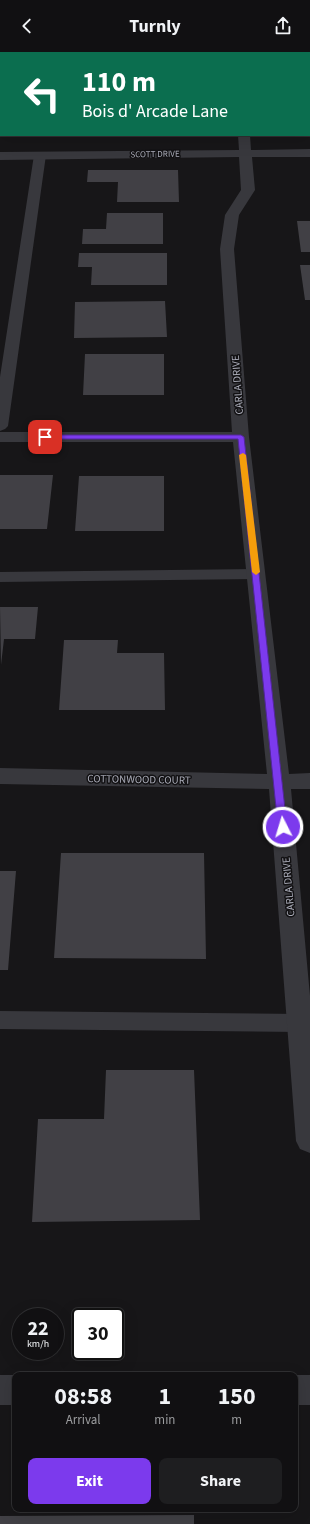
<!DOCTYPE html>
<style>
:root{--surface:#111012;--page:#1e1e20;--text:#f1f3f6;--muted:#9c9d9f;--line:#303032;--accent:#7c3aed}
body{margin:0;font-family:"Source Sans 3",sans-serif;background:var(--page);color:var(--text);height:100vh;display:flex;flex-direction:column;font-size:15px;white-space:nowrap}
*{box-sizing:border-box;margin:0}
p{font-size:13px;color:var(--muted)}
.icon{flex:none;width:22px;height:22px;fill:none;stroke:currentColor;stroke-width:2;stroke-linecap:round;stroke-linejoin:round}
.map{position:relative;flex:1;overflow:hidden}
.side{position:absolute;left:12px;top:1320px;width:286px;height:140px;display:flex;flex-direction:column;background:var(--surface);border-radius:8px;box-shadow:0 4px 16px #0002,0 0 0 1px var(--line)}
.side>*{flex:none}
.top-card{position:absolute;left:0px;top:0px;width:310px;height:84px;box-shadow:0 4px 16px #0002,0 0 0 1px var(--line);background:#0b6e4f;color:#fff;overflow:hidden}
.speed{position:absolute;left:12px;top:1256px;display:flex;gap:8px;font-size:20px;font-weight:700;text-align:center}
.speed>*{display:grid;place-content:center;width:52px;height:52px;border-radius:50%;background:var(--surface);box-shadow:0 4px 16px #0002,0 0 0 1px var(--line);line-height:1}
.speed small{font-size:10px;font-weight:400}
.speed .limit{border:2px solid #111;border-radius:6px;background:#fff;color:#111}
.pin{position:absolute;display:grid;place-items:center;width:34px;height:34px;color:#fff;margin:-17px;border-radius:8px;box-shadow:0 2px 6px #0006}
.me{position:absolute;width:44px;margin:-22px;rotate:355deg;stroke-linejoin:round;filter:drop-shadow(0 0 3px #0008)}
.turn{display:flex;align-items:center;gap:14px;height:84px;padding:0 16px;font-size:18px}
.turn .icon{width:52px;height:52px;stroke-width:2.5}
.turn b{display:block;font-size:28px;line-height:34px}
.eta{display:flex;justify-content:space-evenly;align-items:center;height:68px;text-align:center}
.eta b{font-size:24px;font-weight:700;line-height:28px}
.action{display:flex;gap:8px;margin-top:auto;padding:8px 16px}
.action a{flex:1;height:46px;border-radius:8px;background:var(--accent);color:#fff;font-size:16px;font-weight:700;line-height:46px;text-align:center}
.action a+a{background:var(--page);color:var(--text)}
header{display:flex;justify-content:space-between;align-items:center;height:52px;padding:0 16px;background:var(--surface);font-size:18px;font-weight:700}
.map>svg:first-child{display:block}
</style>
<header><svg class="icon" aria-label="back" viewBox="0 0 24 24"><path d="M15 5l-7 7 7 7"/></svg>Turnly<svg class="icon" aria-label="share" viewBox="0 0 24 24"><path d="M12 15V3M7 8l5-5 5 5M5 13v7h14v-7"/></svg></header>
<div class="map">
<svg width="310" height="1472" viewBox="0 0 310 1472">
<rect width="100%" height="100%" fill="#171618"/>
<path fill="#414045" d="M 88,118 L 178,118 L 179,150 L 117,150 L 118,130 L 87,130 Z
M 107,161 L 163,161 L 163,192 L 82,192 L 83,177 L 106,177 Z
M 297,169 L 310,169 L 310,200 L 301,200 Z
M 79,201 L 167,201 L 167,233 L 91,233 L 92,215 L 78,215 Z
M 300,213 L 310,213 L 310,248 L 305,248 Z
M 165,249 L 167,285 L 74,286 L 75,250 Z
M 85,302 L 164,302 L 164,343 L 83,343 Z
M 0,423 L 53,423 L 47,477 L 0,477 Z
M 79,424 L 164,424 L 164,479 L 75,479 Z
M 0,555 L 38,555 L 35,587 L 4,587 L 1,613 Z
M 64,588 L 118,588 L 117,601 L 164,601 L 165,658 L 59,658 Z
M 61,801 L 204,801 L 206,907 L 54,906 Z
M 0,819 L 16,819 L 8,918 L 0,918 Z
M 106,1018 L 194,1018 L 200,1168 L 32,1170 L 38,1067 L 104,1067 Z
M 194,1463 L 194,1472 L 0,1472 L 0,1464 Z"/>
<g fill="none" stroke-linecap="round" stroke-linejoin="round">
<path fill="#38383d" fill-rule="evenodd" d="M 309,33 L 310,33 L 310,39 L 309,39 Z
M 40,100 L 44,101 L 46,103 L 8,374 L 5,377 L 0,379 L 0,325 L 34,103 L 36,101 Z
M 256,517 L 262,518 L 265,522 L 262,526 L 256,527 L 0,530 L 0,520 Z
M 0,959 L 300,962 L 308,964 L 310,968 L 308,978 L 300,980 L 0,977 Z"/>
<path fill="#38383d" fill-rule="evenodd" d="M 232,0 L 244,0 L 244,1 L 232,1 Z
M 238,83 L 250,83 L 251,98 L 310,97 L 310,105 L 252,105 L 255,138 L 239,163 L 234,197 L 249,385 L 289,722 L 310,721 L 310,737 L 291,737 L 310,944 L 310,1101 L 300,1097 L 296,1089 L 269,737 L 0,732 L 0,716 L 267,722 L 233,390 L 0,390 L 0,380 L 232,380 L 220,197 L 225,163 L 241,138 L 239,105 L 0,108 L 0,100 L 239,98 Z
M 0,1323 L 15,1323 L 15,1353 L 0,1353 Z
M 295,1323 L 310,1323 L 310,1353 L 295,1353 Z"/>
</g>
<path fill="#7c3aed" stroke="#51269a" d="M 43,383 L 241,383 L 244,385 L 287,775 L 286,778 L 279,778 L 278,775 L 238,387 L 45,387 L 43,386 Z"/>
<path fill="#f59e0b" d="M 243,401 L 246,403 L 260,520 L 256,523 L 252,520 L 239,403 Z"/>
<g text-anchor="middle" stroke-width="3" stroke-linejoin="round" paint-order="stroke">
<g font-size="9" fill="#a9abb7" stroke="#121113">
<text transform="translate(155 102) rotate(-1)" y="3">SCOTT DRIVE</text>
</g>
<g font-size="11" fill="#a9abb7" stroke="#121113">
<text transform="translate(237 333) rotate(-94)" y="4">CARLA DRIVE</text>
<text transform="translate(139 727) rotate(1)" y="4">COTTONWOOD COURT</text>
<text transform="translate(288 835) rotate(-95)" y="4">CARLA DRIVE</text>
</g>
</g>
</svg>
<div class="speed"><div>22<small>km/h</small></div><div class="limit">30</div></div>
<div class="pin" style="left:45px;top:385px;background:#d93025"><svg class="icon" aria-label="arrive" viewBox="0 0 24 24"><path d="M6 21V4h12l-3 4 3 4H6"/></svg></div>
<svg class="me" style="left:283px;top:775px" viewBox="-20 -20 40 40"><circle r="17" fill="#7c3aed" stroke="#fff" stroke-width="3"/><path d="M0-11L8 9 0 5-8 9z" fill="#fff"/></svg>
<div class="top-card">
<div class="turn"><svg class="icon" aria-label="left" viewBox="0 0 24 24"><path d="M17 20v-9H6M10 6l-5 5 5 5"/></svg><div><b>110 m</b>Bois d' Arcade Lane</div></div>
</div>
<section class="side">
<div class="eta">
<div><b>08:58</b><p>Arrival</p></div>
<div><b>1</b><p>min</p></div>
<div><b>150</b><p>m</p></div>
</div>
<div class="action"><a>Exit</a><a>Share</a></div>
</section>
</div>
